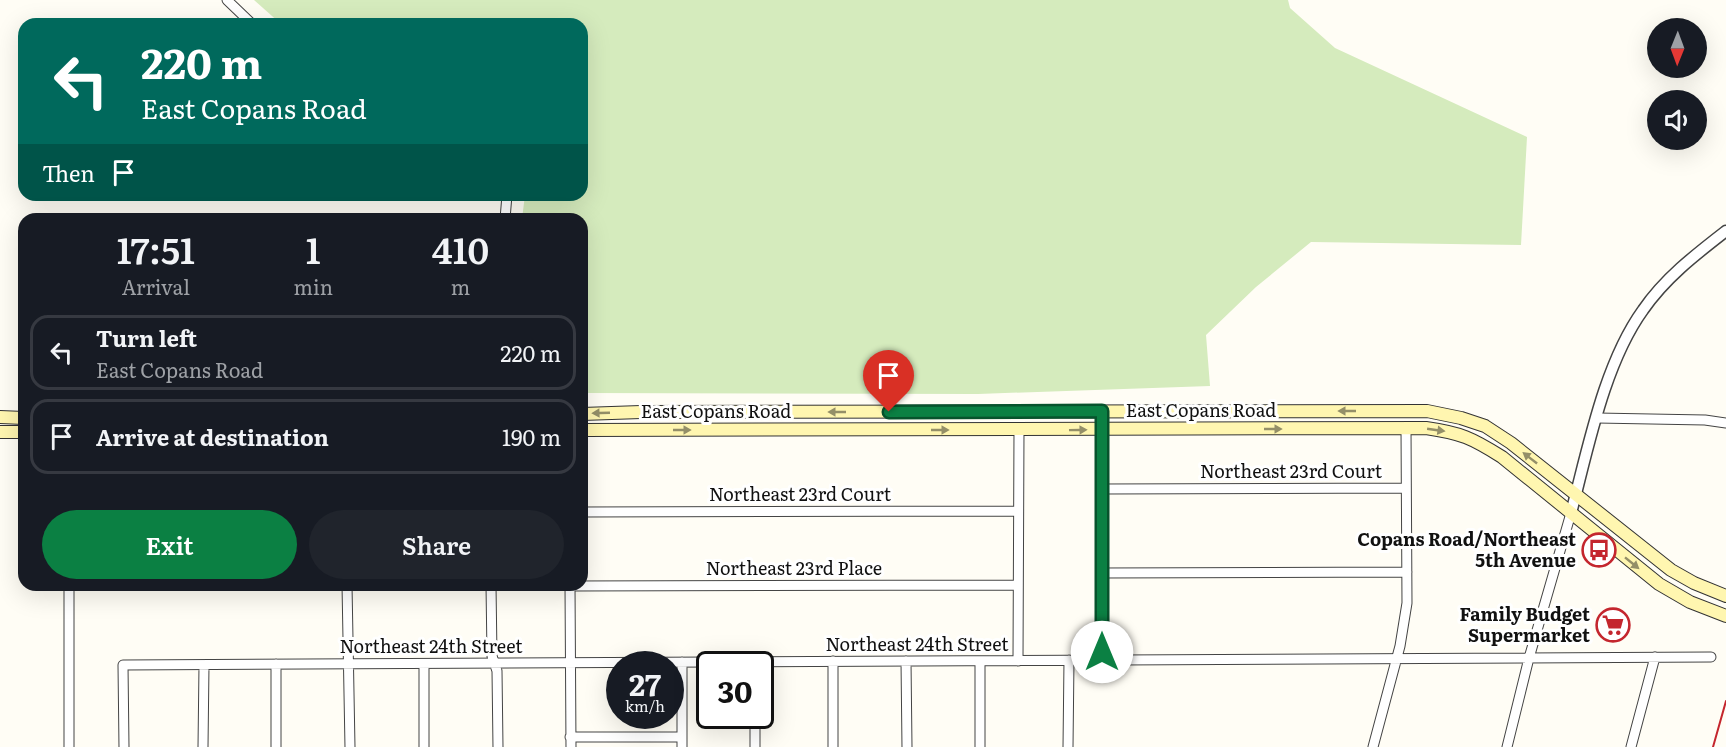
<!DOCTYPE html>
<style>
:root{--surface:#171b24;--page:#20242c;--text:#f1f3f6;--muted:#9ea1a6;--line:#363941;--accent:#0b8043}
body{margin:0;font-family:Literata,serif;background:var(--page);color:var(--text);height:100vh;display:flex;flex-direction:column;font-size:22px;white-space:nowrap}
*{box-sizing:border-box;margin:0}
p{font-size:20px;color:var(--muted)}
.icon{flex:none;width:33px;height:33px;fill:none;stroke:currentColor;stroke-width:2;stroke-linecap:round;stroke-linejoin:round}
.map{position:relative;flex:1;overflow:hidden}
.side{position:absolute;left:18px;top:213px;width:570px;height:378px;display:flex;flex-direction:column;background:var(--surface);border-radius:18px;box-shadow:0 6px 24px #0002}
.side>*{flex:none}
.banner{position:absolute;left:18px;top:18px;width:570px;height:183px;border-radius:18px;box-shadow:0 6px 24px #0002;background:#00695c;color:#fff;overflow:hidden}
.needle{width:39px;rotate:181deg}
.buttons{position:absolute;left:1647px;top:18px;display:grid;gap:12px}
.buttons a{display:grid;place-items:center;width:60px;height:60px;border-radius:50%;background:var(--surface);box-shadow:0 6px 24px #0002;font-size:30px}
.speed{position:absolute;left:606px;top:651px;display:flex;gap:12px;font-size:30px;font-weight:700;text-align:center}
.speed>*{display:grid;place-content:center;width:78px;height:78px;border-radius:50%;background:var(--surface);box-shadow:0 6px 24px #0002;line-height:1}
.speed small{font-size:15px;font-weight:400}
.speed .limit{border:3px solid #111;border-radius:9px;background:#fff;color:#111}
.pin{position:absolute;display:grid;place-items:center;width:51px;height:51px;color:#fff;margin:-62px -26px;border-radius:50% 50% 50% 0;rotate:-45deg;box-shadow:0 0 6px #0007}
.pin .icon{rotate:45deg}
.me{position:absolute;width:66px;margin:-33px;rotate:0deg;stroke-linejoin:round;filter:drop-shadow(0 0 4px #0008)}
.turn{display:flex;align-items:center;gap:21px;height:126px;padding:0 24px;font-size:27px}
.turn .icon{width:78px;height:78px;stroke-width:2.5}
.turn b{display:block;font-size:42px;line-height:51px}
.then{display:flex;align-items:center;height:57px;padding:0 24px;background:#0003;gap:12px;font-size:22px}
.eta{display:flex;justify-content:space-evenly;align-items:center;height:102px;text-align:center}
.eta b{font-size:36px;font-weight:600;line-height:42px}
.cta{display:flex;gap:12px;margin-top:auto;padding:12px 24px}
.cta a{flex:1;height:69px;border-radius:36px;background:var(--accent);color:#fff;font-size:24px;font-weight:600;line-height:69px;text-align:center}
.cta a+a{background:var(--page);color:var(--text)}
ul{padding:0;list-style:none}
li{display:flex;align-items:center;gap:18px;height:75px;margin:0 12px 9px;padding:0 12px;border:3px solid var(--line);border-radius:18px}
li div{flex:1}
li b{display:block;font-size:22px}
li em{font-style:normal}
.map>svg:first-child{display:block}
</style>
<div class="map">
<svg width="1726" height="747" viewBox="0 0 1726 747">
<rect width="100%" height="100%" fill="#fffdf5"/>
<path fill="#d5ebbd" d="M 254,0 L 1288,0 L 1290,8 L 1335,48 L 1527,137 L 1521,245 L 1311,242 L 1256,287 L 1206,335 L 1210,386 L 978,394 L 582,393 L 582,219 L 522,219 L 525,195 L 582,195 L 582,24 L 281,24 Z"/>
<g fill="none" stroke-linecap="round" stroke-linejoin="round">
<defs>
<path id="minor" d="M 227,0 L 252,24
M 505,219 L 507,195
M 1597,418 L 1705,420 L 1726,423
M 1103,489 L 1406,488
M 582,512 L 1018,511
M 1102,573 L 1407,572
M 347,585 L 350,747
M 491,585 L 492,656 L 497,671 L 498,747
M 570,585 L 571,747
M 570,586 L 1018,585
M 1102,660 L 1102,411
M 833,661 L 833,747
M 906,661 L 907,747
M 1018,661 L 1019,430
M 276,664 L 276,747
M 570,737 L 682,737
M 69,747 L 69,585
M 124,747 L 123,665 L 1711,657
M 203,747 L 204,665
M 424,747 L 424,664
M 682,747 L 682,662
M 755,747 L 755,716
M 980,747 L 980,661
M 1068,747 L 1069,660
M 1373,747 L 1400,646 L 1407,603 L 1406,428
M 1507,747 L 1529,658 L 1571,513
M 1631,747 L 1655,657"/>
<path id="tertiary" d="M 1571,513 C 1588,449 1604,364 1643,310 C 1665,278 1695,255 1726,231"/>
<path id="secondary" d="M 582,414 L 641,412 L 1427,411 L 1461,418 L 1485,426 L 1511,443 L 1671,570 L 1694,583 L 1726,596
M 0,417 L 24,418
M 582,430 L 1426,428 C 1461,433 1472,438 1502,457 L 1659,584 L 1690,602 L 1726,616
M 0,432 L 24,432"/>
</defs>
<use href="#minor" stroke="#444" stroke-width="11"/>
<use href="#tertiary" stroke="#444" stroke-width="13"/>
<use href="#secondary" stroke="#333" stroke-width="14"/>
<use href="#minor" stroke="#fff" stroke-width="9"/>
<use href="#tertiary" stroke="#fff" stroke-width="10"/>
<use href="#secondary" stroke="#fff6b0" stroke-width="12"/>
<path stroke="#c4262e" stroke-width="2" d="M 1713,747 L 1726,701"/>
</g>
<defs><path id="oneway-solid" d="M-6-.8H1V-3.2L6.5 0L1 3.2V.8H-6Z" transform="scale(1.5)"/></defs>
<g fill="#948f68">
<use href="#oneway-solid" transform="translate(1347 411) rotate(180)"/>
<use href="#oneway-solid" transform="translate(837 412) rotate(180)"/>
<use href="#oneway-solid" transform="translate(601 413) rotate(178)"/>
<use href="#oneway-solid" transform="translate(1273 429)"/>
<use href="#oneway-solid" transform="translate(682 430)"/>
<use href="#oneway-solid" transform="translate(940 430)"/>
<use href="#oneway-solid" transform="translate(1078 430) rotate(-1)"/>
<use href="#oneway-solid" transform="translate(1436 430) rotate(8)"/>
<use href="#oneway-solid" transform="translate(1530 458) rotate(-142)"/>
<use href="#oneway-solid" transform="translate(1632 563) rotate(39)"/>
</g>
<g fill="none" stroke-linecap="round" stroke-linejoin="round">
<defs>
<path id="route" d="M 889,412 L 1102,411 L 1102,652"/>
</defs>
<use href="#route" stroke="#07532c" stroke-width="15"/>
<use href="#route" stroke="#0b8043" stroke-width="10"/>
</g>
<defs>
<symbol id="bus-ring" viewBox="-11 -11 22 22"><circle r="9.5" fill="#fff" stroke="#c4262e" stroke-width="1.5"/><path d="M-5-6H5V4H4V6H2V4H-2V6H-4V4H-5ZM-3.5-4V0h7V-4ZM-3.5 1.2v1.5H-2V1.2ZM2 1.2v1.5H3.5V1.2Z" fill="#c4262e"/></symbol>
<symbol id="supermarket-ring" viewBox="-11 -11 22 22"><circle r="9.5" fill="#fff" stroke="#c4262e" stroke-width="1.5"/><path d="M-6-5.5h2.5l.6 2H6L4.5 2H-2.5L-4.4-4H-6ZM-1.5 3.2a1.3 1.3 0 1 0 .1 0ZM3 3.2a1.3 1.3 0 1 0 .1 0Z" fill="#c4262e"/></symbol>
</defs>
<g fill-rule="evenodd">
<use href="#bus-ring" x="1580" y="531" width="38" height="38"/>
<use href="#supermarket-ring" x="1594" y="606" width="38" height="38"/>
</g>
<g text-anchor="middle" stroke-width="6" stroke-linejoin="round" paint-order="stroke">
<g font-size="18" fill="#111" stroke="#fff">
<text x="1201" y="417">East Copans Road</text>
<text x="716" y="418">East Copans Road</text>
<text x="1291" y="478">Northeast 23rd Court</text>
<text x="800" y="501">Northeast 23rd Court</text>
<text x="794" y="575">Northeast 23rd Place</text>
<text x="917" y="651">Northeast 24th Street</text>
<text x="431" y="653">Northeast 24th Street</text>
</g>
<g font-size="18" font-weight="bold" fill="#111" stroke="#fff" text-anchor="end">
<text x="1576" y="546">Copans Road/Northeast<tspan x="1576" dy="21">5th Avenue</tspan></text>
<text x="1590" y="621">Family Budget<tspan x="1590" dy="21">Supermarket</tspan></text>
</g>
</g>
</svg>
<div class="buttons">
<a><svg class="needle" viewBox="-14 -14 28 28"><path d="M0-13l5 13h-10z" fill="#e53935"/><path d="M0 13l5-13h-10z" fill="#9ea1a6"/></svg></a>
<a><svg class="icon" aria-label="sound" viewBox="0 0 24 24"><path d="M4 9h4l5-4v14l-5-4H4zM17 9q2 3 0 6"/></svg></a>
</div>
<div class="speed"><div>27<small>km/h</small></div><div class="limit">30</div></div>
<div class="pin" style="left:889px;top:412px;background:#d93025"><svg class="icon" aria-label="arrive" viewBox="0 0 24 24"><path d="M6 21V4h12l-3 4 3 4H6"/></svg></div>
<svg class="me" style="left:1102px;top:652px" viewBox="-20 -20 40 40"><circle r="19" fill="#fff"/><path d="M0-13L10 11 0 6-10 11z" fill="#0b8043"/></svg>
<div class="banner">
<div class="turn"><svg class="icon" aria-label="left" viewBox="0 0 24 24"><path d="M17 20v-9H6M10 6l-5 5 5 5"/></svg><div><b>220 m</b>East Copans Road</div></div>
<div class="then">Then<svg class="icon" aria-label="arrive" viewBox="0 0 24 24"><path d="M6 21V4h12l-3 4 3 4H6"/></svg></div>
</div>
<section class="side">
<div class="eta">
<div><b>17:51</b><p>Arrival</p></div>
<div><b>1</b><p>min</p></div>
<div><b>410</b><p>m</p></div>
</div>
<ul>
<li><svg class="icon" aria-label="left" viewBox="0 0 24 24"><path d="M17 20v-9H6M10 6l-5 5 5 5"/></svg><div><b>Turn left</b><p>East Copans Road</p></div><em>220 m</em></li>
<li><svg class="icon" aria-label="arrive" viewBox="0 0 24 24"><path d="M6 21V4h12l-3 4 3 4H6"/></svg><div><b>Arrive at destination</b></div><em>190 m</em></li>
</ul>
<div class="cta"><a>Exit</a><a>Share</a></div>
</section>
</div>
